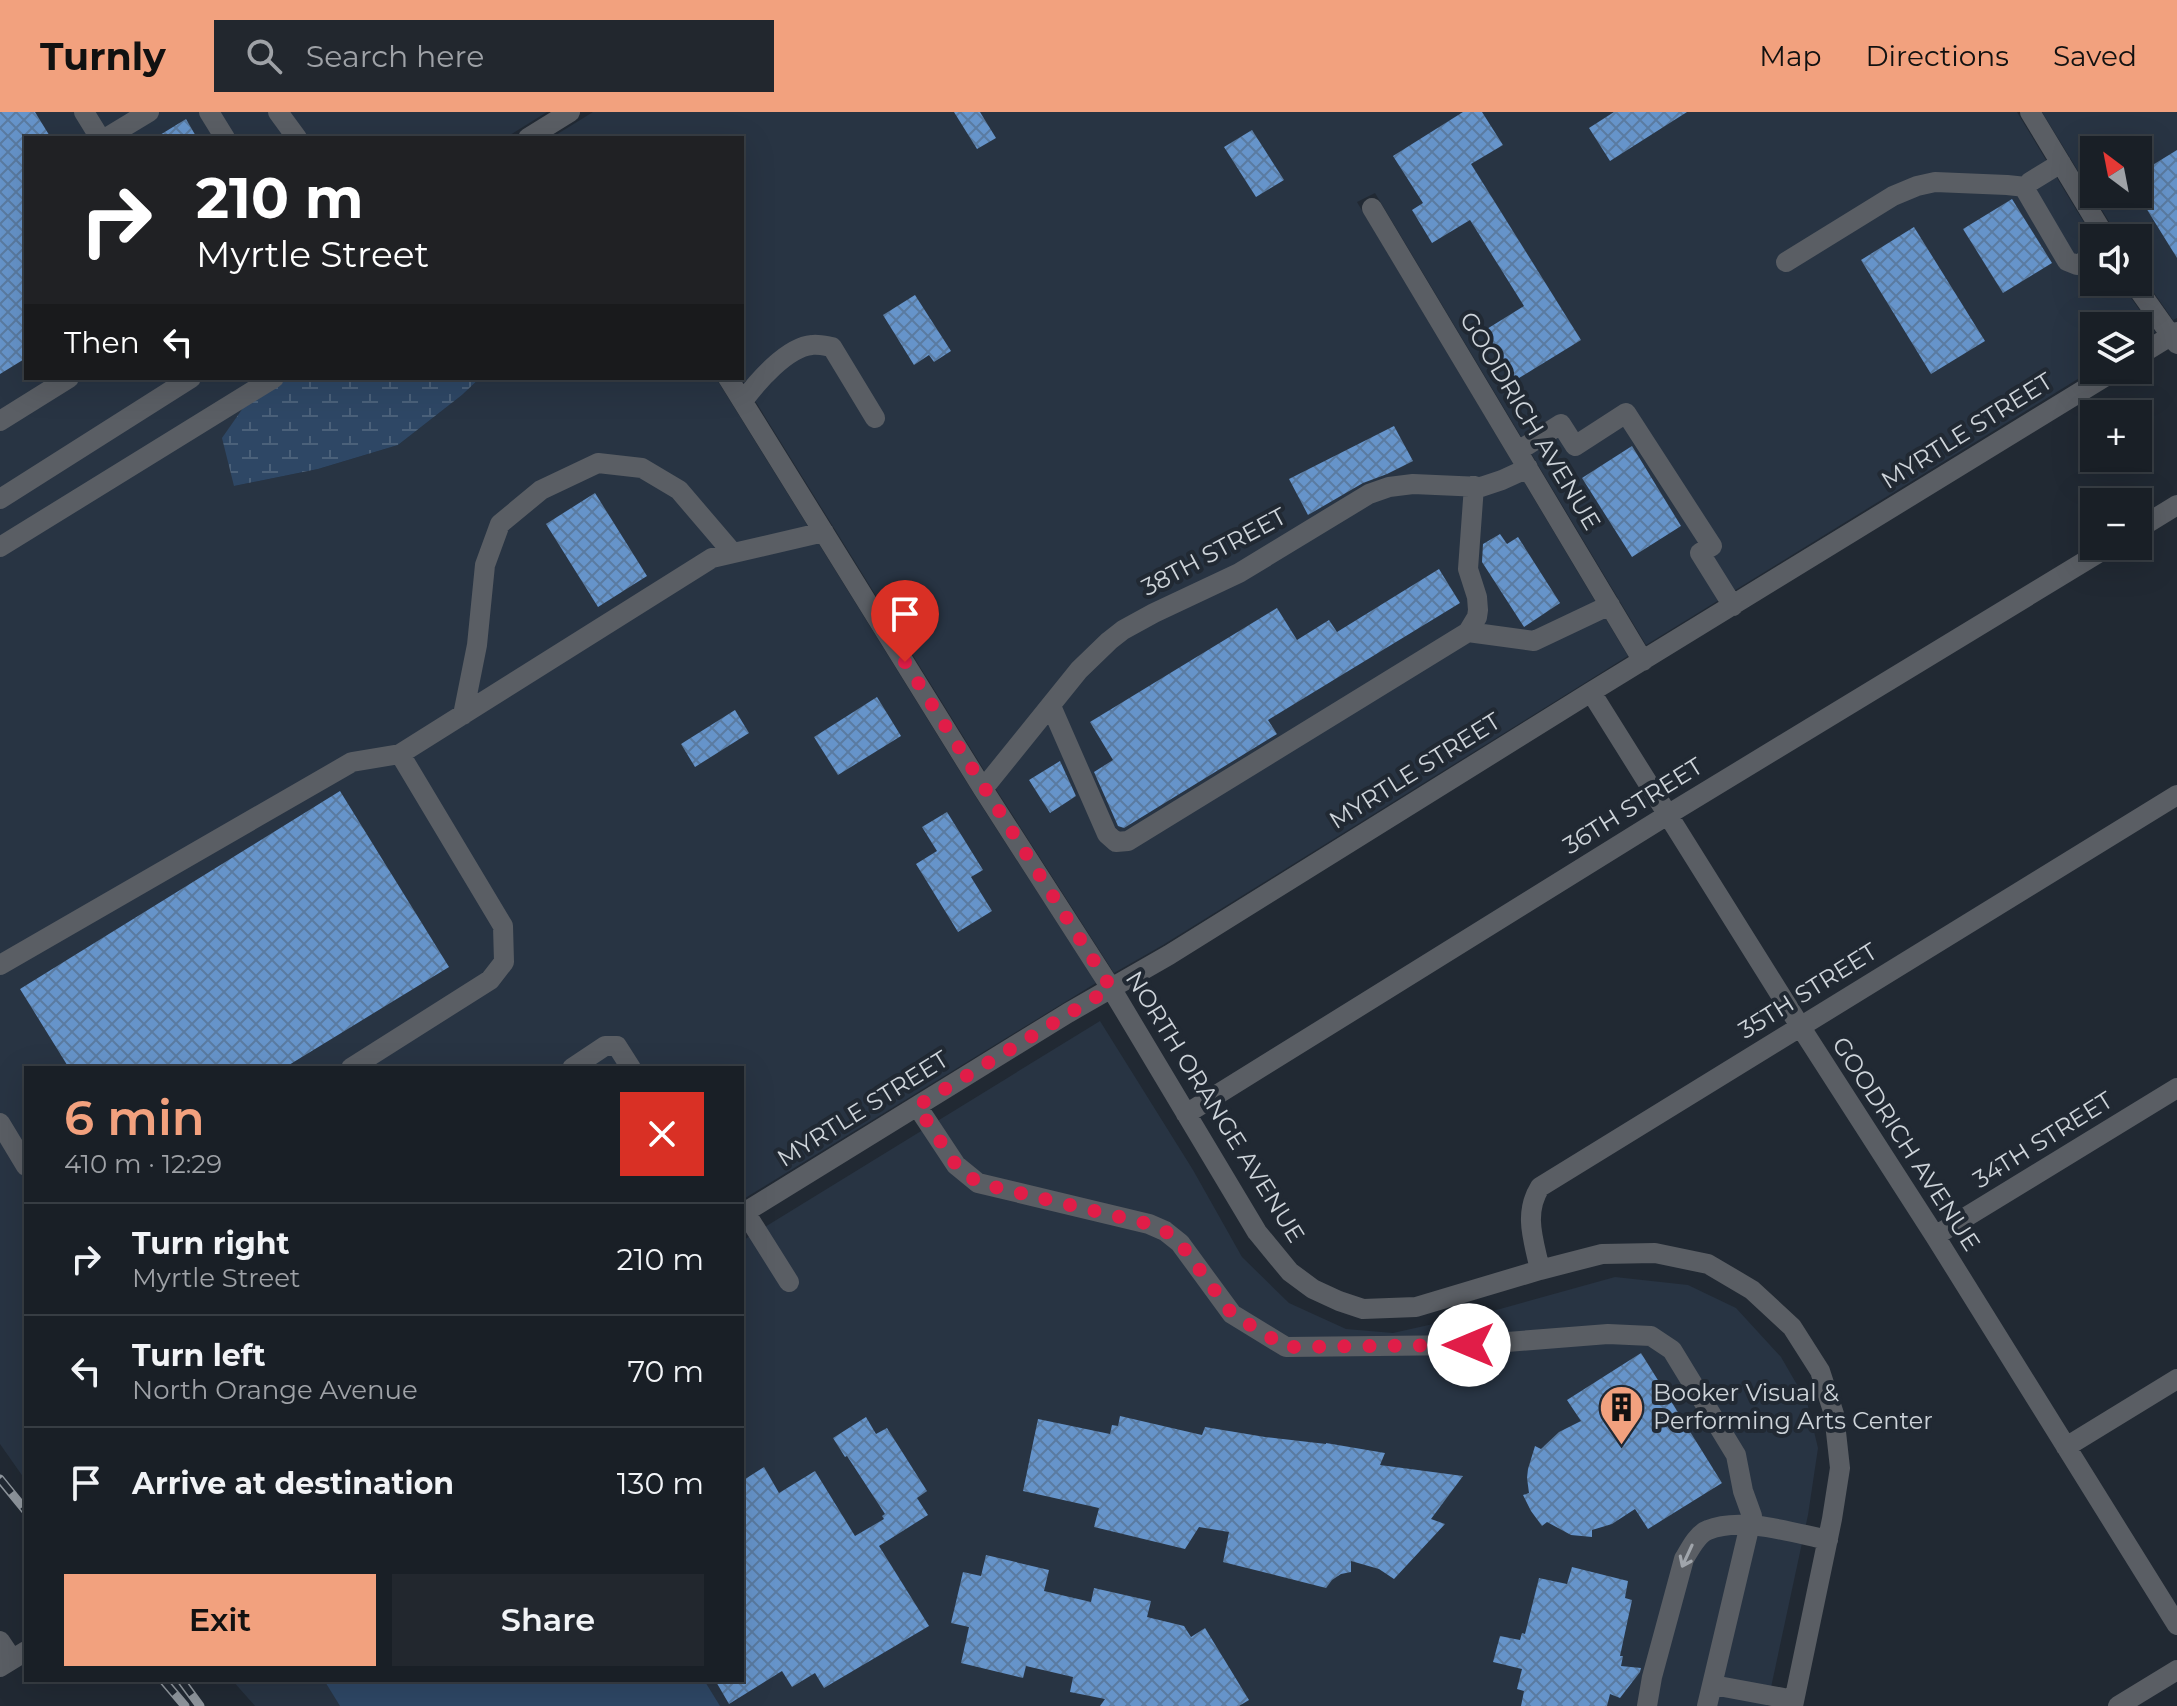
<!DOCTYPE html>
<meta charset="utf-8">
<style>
:root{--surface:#191f26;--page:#22272e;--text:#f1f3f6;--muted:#9fa2a7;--line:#373d43;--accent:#f2a17e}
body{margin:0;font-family:Montserrat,sans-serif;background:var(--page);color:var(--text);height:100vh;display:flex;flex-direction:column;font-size:30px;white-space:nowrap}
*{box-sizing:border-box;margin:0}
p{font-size:26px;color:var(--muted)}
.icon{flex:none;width:44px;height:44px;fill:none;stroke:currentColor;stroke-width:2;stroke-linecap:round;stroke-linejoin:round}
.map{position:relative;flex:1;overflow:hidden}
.sheet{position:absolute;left:24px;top:954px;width:720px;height:616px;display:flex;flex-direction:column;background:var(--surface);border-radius:0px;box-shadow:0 8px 32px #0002,0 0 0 2px var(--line)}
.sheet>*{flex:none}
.hud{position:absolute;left:24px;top:24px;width:720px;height:244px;border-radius:0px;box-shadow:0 8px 32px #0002,0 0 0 2px var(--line);background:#202124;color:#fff;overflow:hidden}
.needle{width:52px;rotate:328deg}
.tools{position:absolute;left:2080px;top:24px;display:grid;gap:16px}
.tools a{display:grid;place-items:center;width:72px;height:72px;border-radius:0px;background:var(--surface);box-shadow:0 8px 32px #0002,0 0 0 2px var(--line);font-size:40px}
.pin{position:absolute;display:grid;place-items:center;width:68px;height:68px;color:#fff;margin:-82px -34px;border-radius:50% 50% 50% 0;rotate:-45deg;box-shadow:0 0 8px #0007}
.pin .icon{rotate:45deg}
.me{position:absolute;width:88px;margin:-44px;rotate:270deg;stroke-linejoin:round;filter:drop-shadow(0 0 6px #0008)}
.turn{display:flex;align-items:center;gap:28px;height:168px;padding:0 40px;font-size:36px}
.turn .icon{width:104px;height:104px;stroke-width:2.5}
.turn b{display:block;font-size:56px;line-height:68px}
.then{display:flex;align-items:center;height:76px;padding:0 40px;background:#0003;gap:16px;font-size:30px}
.round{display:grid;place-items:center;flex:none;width:84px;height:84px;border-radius:0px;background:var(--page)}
.headline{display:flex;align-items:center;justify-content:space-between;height:136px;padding:0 40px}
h1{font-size:48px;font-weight:600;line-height:60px;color:var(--accent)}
.button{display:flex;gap:16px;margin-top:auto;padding:16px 40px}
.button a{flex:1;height:92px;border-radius:0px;background:var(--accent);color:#111;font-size:32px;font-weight:600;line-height:92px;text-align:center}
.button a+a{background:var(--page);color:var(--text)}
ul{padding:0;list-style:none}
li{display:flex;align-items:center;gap:24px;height:112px;padding:0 40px;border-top:2px solid var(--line)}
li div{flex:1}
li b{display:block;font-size:30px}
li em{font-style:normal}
header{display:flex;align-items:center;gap:48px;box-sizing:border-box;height:112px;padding:0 40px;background:var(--accent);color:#111}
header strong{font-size:38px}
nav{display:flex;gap:44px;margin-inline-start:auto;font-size:28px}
.search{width:560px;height:72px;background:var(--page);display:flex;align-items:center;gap:20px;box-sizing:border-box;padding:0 28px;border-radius:0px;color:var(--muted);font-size:30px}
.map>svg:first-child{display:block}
</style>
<header>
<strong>Turnly</strong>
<div class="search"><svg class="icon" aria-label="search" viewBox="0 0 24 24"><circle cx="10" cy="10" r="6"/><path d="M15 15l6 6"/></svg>Search here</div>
<nav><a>Map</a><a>Directions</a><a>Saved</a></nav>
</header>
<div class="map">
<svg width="2177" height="1594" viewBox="0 0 2177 1594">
<defs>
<pattern id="wetland-marsh" width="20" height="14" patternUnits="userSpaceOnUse" patternTransform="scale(2)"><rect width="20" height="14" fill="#2e4765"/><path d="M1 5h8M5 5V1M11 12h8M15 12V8" fill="none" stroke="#4b617a"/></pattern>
<pattern id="building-cross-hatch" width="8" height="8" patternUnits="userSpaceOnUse" patternTransform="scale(2)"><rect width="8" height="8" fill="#6694ca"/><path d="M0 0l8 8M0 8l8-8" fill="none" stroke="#5a7ba1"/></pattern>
</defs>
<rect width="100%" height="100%" fill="#212933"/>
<path fill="#283443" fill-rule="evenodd" d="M 0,0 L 547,0 L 505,26 L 26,26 L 26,266 L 272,266 L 234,374 L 318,357 L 398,333 L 462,283 L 480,266 L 716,266 L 974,682 L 1096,871 L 742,1088 L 742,956 L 26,956 L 26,1369 L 0,1332 Z
M 593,0 L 2017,0 L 2094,127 L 2094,170 L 2120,170 L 2155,220 L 2138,230 L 2138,214 L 2094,214 L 2094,257 L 1646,533 L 1375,81 L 1357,90 L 1628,544 L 1163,833 L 1114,861 L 992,671 L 741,266 L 742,26 L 551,26 Z
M 2042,0 L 2177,0 L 2177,206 L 2173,208 L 2138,158 L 2138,126 L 2119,126 ZM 2094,38 L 2138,38 L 2138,82 L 2094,82 Z
M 1100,909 L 1193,1058 L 1242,1145 L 1289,1191 L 1346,1217 L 1393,1221 L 1500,1197 L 1615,1165 L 1688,1173 L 1736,1196 L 1781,1245 L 1807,1290 L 1818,1336 L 1808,1403 L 1767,1594 L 255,1594 L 232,1568 L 742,1568 L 742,1129 Z"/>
<path fill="#2e4765" d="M 324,1568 L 704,1568 L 720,1594 L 340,1594 Z"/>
<path fill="url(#wetland-marsh)" d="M 272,266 L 480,266 L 462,283 L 398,333 L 318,357 L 234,374 L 222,326 L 257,276 Z"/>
<path fill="url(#building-cross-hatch)" d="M 0,0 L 35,0 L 51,26 L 26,26 L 26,246 L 0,262 Z
M 954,0 L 980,0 L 996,26 L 977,37 Z
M 1463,0 L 1482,0 L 1503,33 L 1471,52 L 1581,228 L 1514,269 L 1482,220 L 1524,194 L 1470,108 L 1432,131 L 1412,98 L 1423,91 L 1393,44 Z
M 1614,0 L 1687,0 L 1610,49 L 1589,16 Z
M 186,7 L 197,26 L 155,26 Z
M 1252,18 L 1284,68 L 1256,85 L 1224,35 Z
M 2177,38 L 2177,146 L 2138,83 L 2138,62 Z
M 2012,87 L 2052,151 L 2003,181 L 1963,117 Z
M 1914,115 L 1985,229 L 1931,262 L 1861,148 Z
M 915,183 L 951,239 L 934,250 L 929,243 L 914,253 L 883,203 Z
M 1394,314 L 1413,349 L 1387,362 L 1363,371 L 1308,403 L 1289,367 Z
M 1632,334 L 1681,414 L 1632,445 L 1582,366 Z
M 595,381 L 647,464 L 598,495 L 546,412 Z
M 1500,422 L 1507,432 L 1518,425 L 1560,491 L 1524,515 L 1482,450 L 1483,432 Z
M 1439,457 L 1460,491 L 1268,608 L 1277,622 L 1124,716 L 1118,714 L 1094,660 L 1113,648 L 1090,610 L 1277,496 L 1297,528 L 1329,508 L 1337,520 Z
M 877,585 L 901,624 L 838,663 L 814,625 Z
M 735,598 L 749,621 L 695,655 L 681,632 Z
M 1060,649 L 1076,684 L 1050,701 L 1029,668 Z
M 340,679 L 449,855 L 284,956 L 69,956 L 20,877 Z
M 947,700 L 983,758 L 971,765 L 992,799 L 958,820 L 916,752 L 937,739 L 922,715 Z
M 1641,1241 L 1722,1371 L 1648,1417 L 1635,1397 L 1612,1412 L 1592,1418 L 1592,1425 L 1571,1423 L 1547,1410 L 1542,1414 L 1531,1399 L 1523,1383 L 1529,1381 L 1527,1366 L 1528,1357 L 1535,1334 L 1541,1337 L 1559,1320 L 1581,1309 L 1567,1288 Z
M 1120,1304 L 1202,1323 L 1205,1315 L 1265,1325 L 1326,1332 L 1326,1331 L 1385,1341 L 1380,1353 L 1463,1364 L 1431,1407 L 1445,1412 L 1394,1467 L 1379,1457 L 1351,1449 L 1351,1460 L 1341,1462 L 1332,1468 L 1326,1476 L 1223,1450 L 1229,1420 L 1199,1415 L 1185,1437 L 1094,1415 L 1099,1396 L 1023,1379 L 1038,1307 L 1110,1322 L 1112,1313 L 1118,1314 Z
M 866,1305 L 876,1322 L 887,1316 L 927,1379 L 917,1386 L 928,1403 L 879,1434 L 929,1514 L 824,1576 L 815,1561 L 792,1575 L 782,1559 L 729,1592 L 715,1568 L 742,1568 L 742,1369 L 764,1355 L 779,1381 L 815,1359 L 855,1424 L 884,1407 L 882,1404 L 885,1402 L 847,1344 L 845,1345 L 833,1326 Z
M 986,1443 L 1049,1458 L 1044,1479 L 1091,1490 L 1094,1476 L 1151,1489 L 1147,1505 L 1184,1514 L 1191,1525 L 1205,1516 L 1249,1588 L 1239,1594 L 1100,1594 L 1105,1587 L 1070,1580 L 1073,1565 L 1026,1554 L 1023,1566 L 961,1551 L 969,1515 L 951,1511 L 963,1460 L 981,1464 Z
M 1572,1455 L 1628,1469 L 1625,1486 L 1632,1488 L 1620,1544 L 1623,1544 L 1621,1554 L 1641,1556 L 1640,1560 L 1620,1586 L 1610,1582 L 1607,1594 L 1521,1594 L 1524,1579 L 1517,1577 L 1522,1557 L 1493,1550 L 1500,1524 L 1520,1528 L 1522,1521 L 1525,1522 L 1539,1466 L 1567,1472 Z"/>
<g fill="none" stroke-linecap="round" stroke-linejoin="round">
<path stroke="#5a5e64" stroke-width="20" d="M 84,0 L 100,26
M 209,0 L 225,26
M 278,0 L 297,26
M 2030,0 L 2106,126
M 106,26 L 149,0
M 528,26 L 570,0
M 2061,51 L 2030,70 L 2026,75 L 2026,79 L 2067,149 L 2077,153 L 2094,144
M 1372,96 L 1643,549
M 1786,150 L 1893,84 L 1917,74 L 1935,70 L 2007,73 L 2026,75
M 2133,170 L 2177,232
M 2138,244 L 2177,220
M 728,266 L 983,677 L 1111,876 L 1257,1120 L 1290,1160 L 1313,1177 L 1339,1189 L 1363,1197 L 1416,1195 L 1540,1158 L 1602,1142 L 1655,1141 L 1708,1152 L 1752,1178 L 1792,1215 L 1820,1259 L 1834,1302 L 1840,1356 L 1832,1407 L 1793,1594
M 743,289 C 757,270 787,235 812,233 C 818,232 826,234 832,235 L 875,306
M 0,309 L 69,266
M 1518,339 L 1561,312 L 1575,334 L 1626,301 L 1712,434 L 1700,441 L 1733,494
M 0,387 L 191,266
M 2138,417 L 2177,393
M 0,435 L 274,266
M 1468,520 L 1534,529 L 1610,493
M 1591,580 L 1800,914 L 1935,1124 L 2177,1513
M 1051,594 L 1107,722 L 1116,730 L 1128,729 L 1468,520 L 1477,505 L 1478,498 L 1477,485 L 1468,457 L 1474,374
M 463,603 L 477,533 L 485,453 L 500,412 L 541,378 L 598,351 L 642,356 L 679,378 L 732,440
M 983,677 L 1079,558 L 1109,529 L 1123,518 L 1154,501 L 1239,461 L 1369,382 L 1389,375 L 1413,372 L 1481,375 L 1502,368 L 1528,356
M 0,853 L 352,650 L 400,642 L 712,446 L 824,420
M 351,956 L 490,868 L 504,850 L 503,814 L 400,642
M 572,956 L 605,934 L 617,934 L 631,956
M 917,994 L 956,1053 L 978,1071 L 1149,1112 L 1165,1119 L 1180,1131 L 1232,1202 L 1286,1235 L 1469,1233 L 1608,1222 L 1651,1224 L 1672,1238 L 1736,1343 L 1743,1379 L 1752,1404 L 1707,1594
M 1186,1002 L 1669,702 L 2110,434
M 0,1011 L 26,1054
M 745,1100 L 789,1170
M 742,1102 L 1068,901 L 1169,843 L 1591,580 L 2116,258
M 1935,1124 L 2177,976
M 1540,1158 C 1534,1129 1523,1102 1540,1075 L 2177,683
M 2066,1335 L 2177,1267
M 0,1529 L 12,1547
M 0,1555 L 26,1539
M 1713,1573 L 1794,1588
M 1647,1594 L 1652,1565 L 1684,1447 C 1690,1437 1697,1422 1708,1418 C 1741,1404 1793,1421 1828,1428
M 2118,1594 L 2177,1558"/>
<defs>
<path id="rail" d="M 0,1367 L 26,1399
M 163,1568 L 185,1594
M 181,1568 L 200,1594"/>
</defs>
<use href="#rail" stroke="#8f969d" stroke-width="9"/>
<use href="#rail" stroke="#212933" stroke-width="6" stroke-dasharray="18" stroke-linecap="butt"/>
</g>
<defs><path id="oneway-shaft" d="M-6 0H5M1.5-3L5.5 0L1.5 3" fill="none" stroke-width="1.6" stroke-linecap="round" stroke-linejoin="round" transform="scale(2)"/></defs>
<use stroke="#a0a5ab" href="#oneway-shaft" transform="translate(1687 1444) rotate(115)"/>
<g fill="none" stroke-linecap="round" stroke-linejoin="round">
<path stroke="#e11d48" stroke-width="14" stroke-dasharray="0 25.2" d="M 905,550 L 1111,876 L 917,994 L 956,1053 L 978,1071 L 1149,1112 L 1165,1119 L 1180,1131 L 1232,1202 L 1286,1235 L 1469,1233"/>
</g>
<defs>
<symbol id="building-pin" viewBox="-11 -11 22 30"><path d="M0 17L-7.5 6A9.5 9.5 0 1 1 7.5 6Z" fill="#f2a17e" stroke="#212933"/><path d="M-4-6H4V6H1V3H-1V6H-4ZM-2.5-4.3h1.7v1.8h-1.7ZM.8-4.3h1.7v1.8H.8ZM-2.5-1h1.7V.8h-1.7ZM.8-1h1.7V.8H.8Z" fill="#111"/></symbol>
</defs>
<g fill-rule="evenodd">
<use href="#building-pin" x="1596" y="1270" width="51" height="69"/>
</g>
<g text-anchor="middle" stroke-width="8" stroke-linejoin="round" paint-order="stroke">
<g font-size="24" fill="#ced4da" stroke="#212933">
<text transform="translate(1530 309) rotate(59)" y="8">GOODRICH AVENUE</text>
<text transform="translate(1967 319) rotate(-32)" y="8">MYRTLE STREET</text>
<text transform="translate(1214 440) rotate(-28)" y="8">38TH STREET</text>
<text transform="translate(1415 659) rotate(-32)" y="8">MYRTLE STREET</text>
<text transform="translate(1633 694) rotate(-32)" y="8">36TH STREET</text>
<text transform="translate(1808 879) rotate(-32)" y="8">35TH STREET</text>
<text transform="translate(1215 995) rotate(58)" y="8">NORTH ORANGE AVENUE</text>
<text transform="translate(863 997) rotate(-32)" y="8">MYRTLE STREET</text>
<text transform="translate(2043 1028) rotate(-32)" y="8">34TH STREET</text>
<text transform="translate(1906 1032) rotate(57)" y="8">GOODRICH AVENUE</text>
</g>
<g font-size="24" fill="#ced4da" stroke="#212933" text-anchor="start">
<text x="1653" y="1289">Booker Visual &amp;<tspan x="1653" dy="28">Performing Arts Center</tspan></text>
</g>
</g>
</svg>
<div class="tools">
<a><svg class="needle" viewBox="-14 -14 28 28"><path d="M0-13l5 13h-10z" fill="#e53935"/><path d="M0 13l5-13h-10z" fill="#9fa2a7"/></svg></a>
<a><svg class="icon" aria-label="sound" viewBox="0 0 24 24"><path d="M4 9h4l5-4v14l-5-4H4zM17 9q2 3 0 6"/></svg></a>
<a><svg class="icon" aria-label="layers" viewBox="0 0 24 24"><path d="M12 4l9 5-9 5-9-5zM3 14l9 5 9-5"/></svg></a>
<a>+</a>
<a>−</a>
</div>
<div class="pin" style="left:905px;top:550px;background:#d93025"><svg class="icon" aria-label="arrive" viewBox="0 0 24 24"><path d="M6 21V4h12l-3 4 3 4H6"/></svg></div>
<svg class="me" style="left:1469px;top:1233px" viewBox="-20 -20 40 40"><circle r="19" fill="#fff"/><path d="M0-13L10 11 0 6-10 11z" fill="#e11d48"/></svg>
<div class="hud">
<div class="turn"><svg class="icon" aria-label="right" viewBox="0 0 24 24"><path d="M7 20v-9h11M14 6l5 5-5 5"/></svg><div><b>210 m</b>Myrtle Street</div></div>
<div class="then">Then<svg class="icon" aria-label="left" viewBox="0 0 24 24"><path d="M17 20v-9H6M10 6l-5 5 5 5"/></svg></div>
</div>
<section class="sheet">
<div class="headline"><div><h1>6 min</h1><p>410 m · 12:29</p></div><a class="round" style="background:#d93025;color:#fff"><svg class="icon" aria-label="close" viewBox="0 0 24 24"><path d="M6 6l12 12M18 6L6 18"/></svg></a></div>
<ul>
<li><svg class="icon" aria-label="right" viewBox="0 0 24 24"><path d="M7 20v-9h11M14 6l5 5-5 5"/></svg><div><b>Turn right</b><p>Myrtle Street</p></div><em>210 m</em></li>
<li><svg class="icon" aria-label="left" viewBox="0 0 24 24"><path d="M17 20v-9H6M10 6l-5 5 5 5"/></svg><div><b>Turn left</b><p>North Orange Avenue</p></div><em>70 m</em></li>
<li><svg class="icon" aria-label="arrive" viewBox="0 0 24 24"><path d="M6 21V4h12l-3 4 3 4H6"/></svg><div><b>Arrive at destination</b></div><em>130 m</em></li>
</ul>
<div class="button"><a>Exit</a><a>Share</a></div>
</section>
</div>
